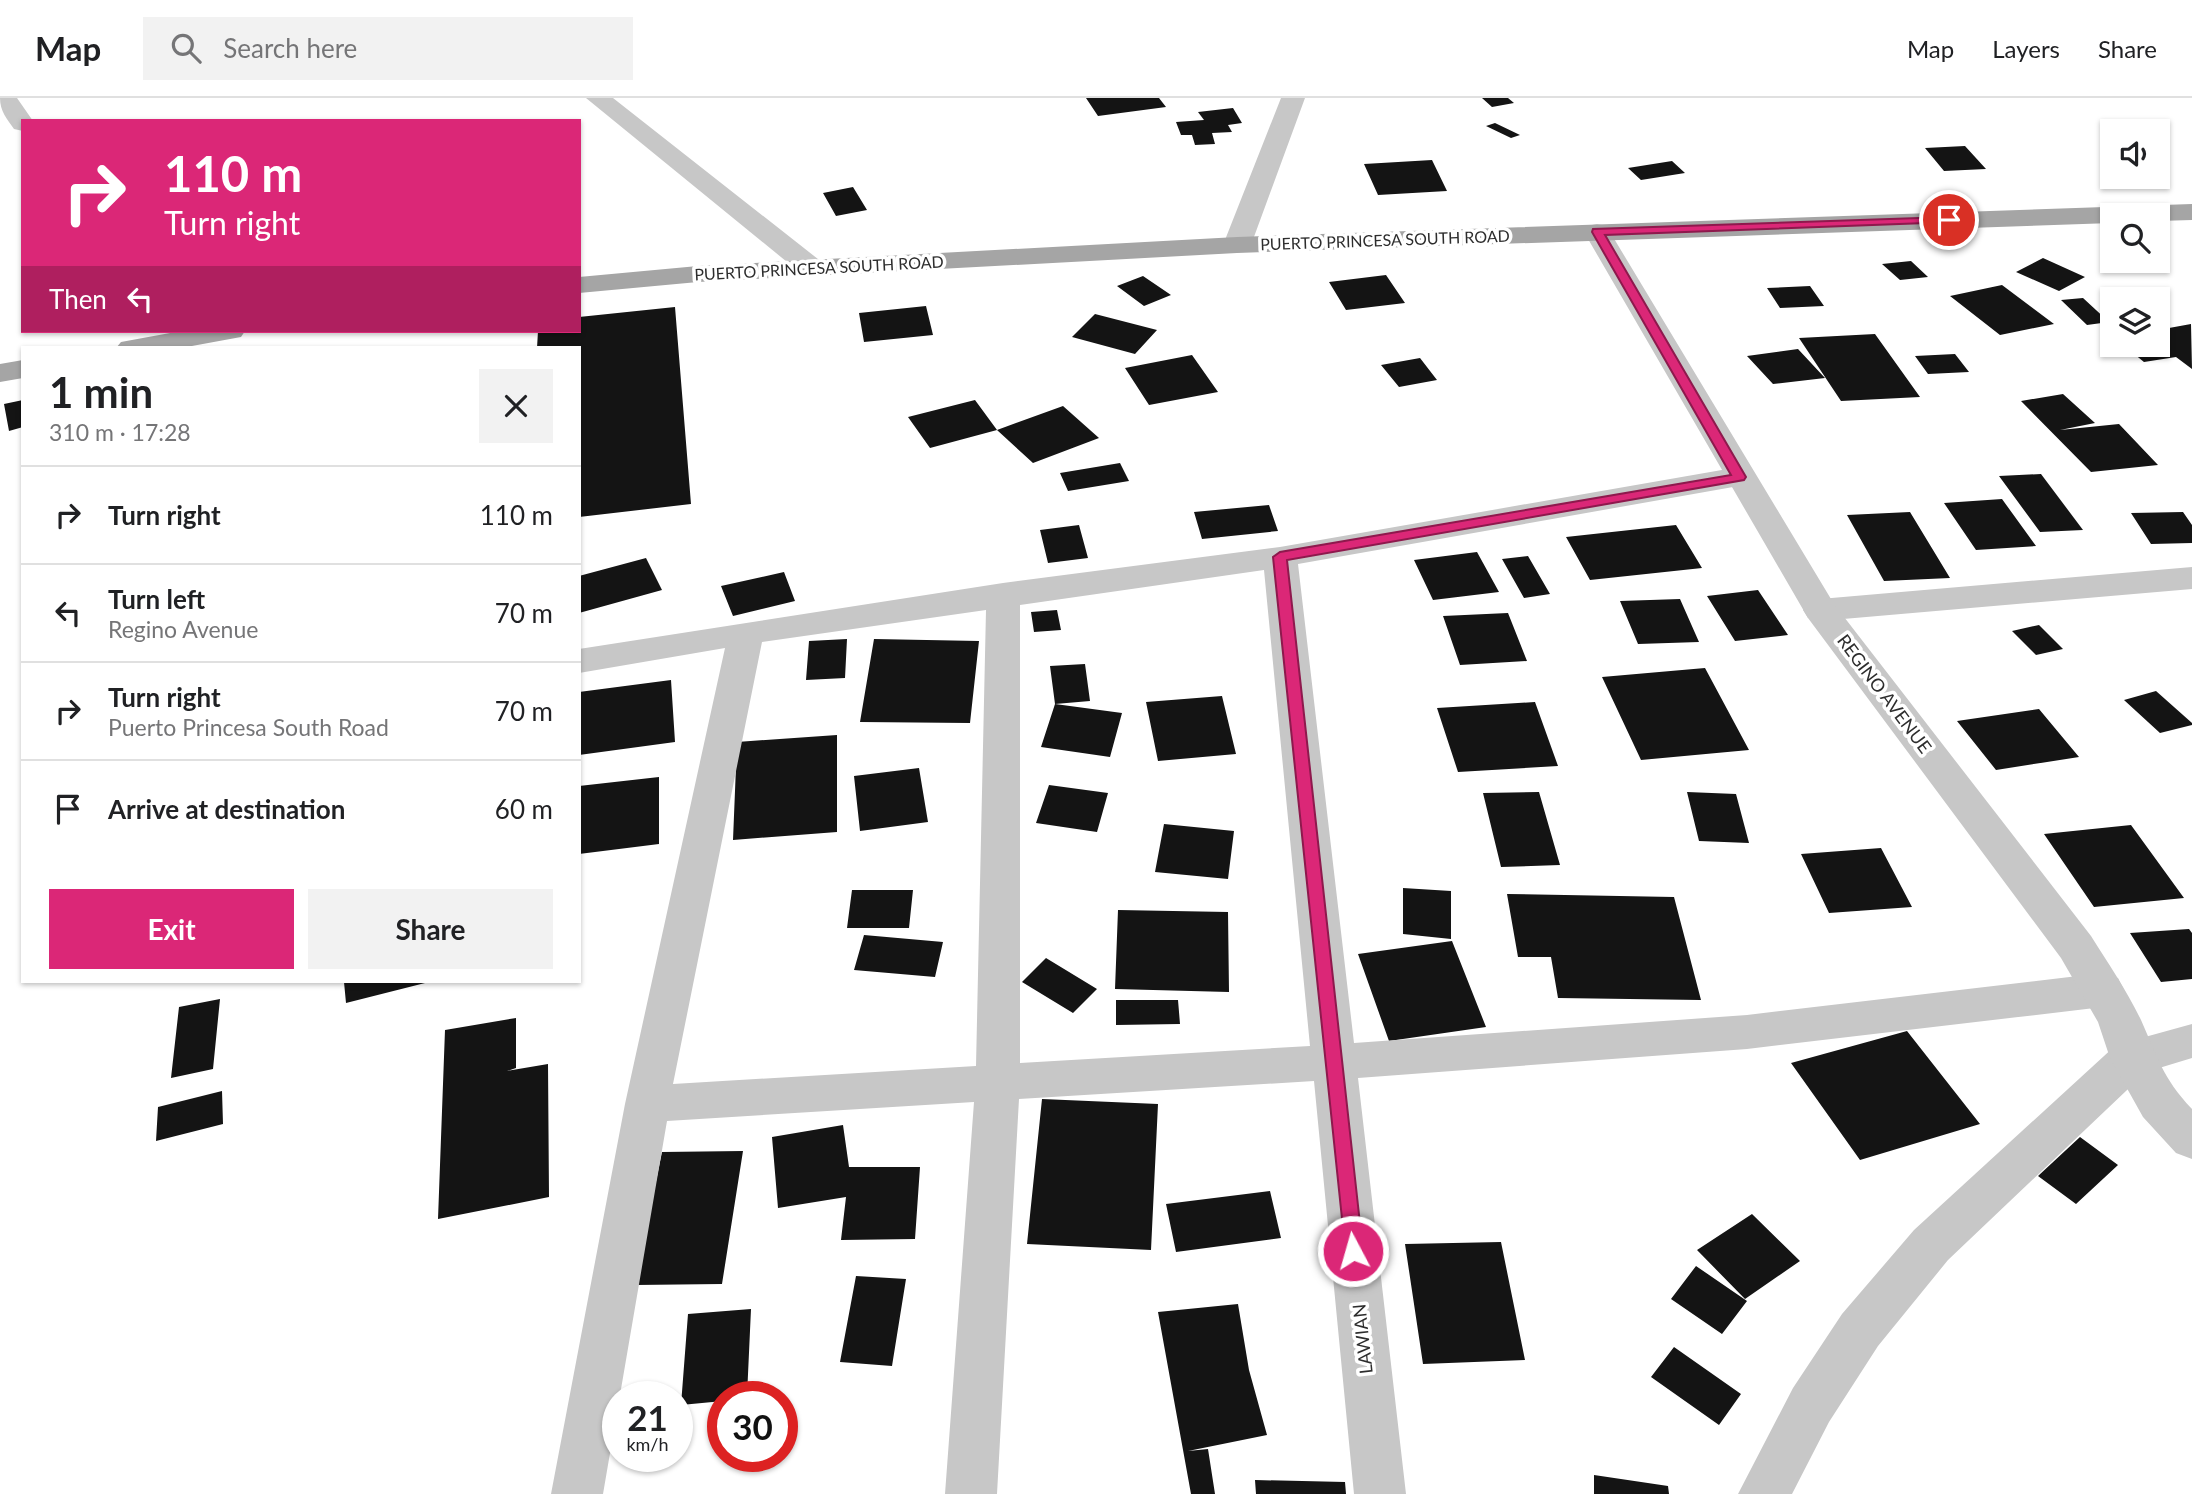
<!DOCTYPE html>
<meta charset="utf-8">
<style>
:root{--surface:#fff;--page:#f2f2f2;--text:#202124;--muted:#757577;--line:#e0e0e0;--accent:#db2777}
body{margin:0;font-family:Lato,sans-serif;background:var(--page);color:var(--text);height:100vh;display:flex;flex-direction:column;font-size:26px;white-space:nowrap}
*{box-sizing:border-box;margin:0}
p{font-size:23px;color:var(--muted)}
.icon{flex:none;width:38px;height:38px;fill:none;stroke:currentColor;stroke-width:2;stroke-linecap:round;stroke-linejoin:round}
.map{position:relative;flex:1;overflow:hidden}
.panel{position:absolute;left:21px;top:248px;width:560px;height:637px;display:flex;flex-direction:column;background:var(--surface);border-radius:0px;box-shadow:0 2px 5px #0004}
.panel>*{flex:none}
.banner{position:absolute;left:21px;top:21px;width:560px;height:214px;border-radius:0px;box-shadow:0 2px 5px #0004;background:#db2777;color:#fff;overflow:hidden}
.fabs{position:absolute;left:2100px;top:21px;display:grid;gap:14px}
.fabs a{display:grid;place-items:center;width:70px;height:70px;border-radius:0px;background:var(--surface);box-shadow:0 2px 5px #0004;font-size:35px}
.speed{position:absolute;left:602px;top:1283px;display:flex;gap:14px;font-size:35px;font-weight:700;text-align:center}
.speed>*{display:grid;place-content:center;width:91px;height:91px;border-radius:50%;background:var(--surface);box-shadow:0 2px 5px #0004;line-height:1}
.speed small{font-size:18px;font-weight:400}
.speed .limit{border:10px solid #d22;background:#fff;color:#111}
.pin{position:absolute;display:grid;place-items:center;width:60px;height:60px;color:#fff;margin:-30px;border:4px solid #fff;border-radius:50%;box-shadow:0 2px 7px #0007}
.me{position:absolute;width:77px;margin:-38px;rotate:354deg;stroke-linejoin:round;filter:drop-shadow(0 0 5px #0008)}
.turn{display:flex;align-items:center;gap:24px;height:147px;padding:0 28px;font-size:32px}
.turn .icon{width:91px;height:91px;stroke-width:2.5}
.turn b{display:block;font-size:49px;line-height:60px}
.then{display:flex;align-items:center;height:66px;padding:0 28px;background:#0003;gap:14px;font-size:26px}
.round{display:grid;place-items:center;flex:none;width:74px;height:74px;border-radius:0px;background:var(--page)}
.headline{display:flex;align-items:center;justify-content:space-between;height:119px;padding:0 28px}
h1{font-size:42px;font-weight:700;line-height:52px}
.button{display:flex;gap:14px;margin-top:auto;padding:14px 28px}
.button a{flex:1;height:80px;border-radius:0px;background:var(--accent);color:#fff;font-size:28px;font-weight:700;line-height:80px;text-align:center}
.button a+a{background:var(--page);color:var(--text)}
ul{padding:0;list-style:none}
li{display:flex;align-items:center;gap:21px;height:98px;padding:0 28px;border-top:2px solid var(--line)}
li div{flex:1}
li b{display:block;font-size:26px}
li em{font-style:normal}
header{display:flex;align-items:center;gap:42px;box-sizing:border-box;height:98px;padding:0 35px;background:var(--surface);border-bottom:2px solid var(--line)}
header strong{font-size:33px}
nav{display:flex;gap:38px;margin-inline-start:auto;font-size:24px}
.search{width:490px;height:63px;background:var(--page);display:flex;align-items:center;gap:18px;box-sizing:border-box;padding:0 24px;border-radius:0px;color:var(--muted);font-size:26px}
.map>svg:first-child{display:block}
</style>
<header>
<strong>Map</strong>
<div class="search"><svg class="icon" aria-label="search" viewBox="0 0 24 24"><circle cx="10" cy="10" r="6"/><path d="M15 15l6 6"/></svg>Search here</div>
<nav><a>Map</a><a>Layers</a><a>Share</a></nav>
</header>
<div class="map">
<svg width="2192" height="1396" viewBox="0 0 2192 1396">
<rect width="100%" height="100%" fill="#fff"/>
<path fill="#141414" d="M 1086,0 L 1159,0 L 1166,9 L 1098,18 Z
M 1482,0 L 1508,0 L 1514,5 L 1492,9 Z
M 1233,10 L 1242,25 L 1228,27 L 1232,34 L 1212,35 L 1215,46 L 1195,47 L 1192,37 L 1181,37 L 1176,24 L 1204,22 L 1198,14 Z
M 1495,25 L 1520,37 L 1511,40 L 1486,28 Z
M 1965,48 L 1986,71 L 1944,73 L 1925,50 Z
M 1432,62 L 1447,93 L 1378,97 L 1364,66 Z
M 1672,63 L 1685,75 L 1641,82 L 1628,70 Z
M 853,89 L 867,112 L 836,118 L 823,95 Z
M 2043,160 L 2085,179 L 2059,193 L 2016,174 Z
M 1911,163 L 1928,179 L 1900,182 L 1882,166 Z
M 1386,177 L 1405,205 L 1346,212 L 1329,184 Z
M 1143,178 L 1171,197 L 1144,208 L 1117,188 Z
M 2002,187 L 2054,226 L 2000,237 L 1950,198 Z
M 1810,188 L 1824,208 L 1780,210 L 1767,190 Z
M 2083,200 L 2109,224 L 2087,227 L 2061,202 Z
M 926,208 L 933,237 L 864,244 L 859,215 Z
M 675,209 L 691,406 L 579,419 L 579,250 L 537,250 L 538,233 L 579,233 L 579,219 Z
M 1095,216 L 1157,232 L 1135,256 L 1072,239 Z
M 2191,226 L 2192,271 L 2176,259 L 2144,264 L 2123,247 L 2158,247 L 2158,232 Z
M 1875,236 L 1920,299 L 1841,303 L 1799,240 Z
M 1798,251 L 1825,280 L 1773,286 L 1747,258 Z
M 1955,256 L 1969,274 L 1928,276 L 1915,258 Z
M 1192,257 L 1218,294 L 1149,307 L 1125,270 Z
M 1420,260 L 1437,282 L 1399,289 L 1381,267 Z
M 2063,296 L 2095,325 L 2060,332 L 2119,326 L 2158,367 L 2091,374 L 2021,303 Z
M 23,302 L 23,329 L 9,333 L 4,306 Z
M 975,302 L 997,332 L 1063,308 L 1099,340 L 1033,365 L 997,332 L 930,350 L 908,319 Z
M 1120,365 L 1129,383 L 1068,393 L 1060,375 Z
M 2041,376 L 2083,432 L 2040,434 L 1999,378 Z
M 2002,401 L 2036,448 L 1976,452 L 1944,405 Z
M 1269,407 L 1278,433 L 1202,441 L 1194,414 Z
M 1910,414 L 1950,480 L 1884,483 L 1847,417 Z
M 2183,414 L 2192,427 L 2192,445 L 2151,446 L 2131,415 Z
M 1079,427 L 1088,460 L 1048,465 L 1040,432 Z
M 1676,427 L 1702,470 L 1590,482 L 1566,439 Z
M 1477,454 L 1499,494 L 1433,502 L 1414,462 Z
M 1528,458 L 1550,496 L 1524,500 L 1502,461 Z
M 646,460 L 662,492 L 579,515 L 579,478 Z
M 784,474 L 795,503 L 733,518 L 721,488 Z
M 1758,492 L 1788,537 L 1735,543 L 1707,498 Z
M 1680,501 L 1699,544 L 1638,546 L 1620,503 Z
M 1057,512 L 1061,532 L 1034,534 L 1031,514 Z
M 1508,515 L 1527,563 L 1460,567 L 1443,518 Z
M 2039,527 L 2063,551 L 2036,557 L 2012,533 Z
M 847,541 L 845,580 L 806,582 L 809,543 Z
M 874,541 L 979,543 L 970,625 L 860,624 Z
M 1085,566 L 1090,603 L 1055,606 L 1122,615 L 1110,659 L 1041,649 L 1055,606 L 1050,568 Z
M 1705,570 L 1749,652 L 1641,662 L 1602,579 Z
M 671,582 L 675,644 L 579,657 L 579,594 Z
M 2156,593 L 2192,625 L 2192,627 L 2160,635 L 2124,602 Z
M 1222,598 L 1236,656 L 1158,663 L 1146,604 Z
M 1535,604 L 1558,668 L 1458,674 L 1437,610 Z
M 2039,611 L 2079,659 L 1996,672 L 1957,623 Z
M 837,637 L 837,734 L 733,742 L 737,644 Z
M 919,670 L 928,724 L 860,733 L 854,678 Z
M 659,679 L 659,746 L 579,756 L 579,688 Z
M 1049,687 L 1108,695 L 1097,734 L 1036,725 Z
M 1539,694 L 1560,767 L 1501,769 L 1483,695 Z
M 1687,694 L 1736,696 L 1749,745 L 1699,743 Z
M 1164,726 L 1234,733 L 1228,781 L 1155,774 Z
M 2131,727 L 2184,800 L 2094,809 L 2044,736 Z
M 1881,750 L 1912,809 L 1829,815 L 1801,756 Z
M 1403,790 L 1451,793 L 1451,841 L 1403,836 Z
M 852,792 L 913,792 L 909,830 L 847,830 Z
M 1507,796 L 1674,799 L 1701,902 L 1558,900 L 1551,859 L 1518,859 Z
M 1118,812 L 1228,814 L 1229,894 L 1115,891 Z
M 2189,831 L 2192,835 L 2192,881 L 2161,884 L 2130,835 Z
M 864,837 L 943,844 L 935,879 L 854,872 Z
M 1452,843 L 1486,929 L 1389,943 L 1358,856 Z
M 1046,860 L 1097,891 L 1073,915 L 1022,884 Z
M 344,884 L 425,884 L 425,885 L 346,905 Z
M 220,901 L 213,971 L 171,980 L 179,909 Z
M 1116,902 L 1178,902 L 1180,926 L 1116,927 Z
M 516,920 L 516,970 L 507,973 L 548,966 L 549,1099 L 438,1121 L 445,932 Z
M 1907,933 L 1980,1026 L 1860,1062 L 1791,965 Z
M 222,993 L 223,1026 L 156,1043 L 158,1009 Z
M 1042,1001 L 1158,1006 L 1151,1152 L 1027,1146 Z
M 843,1027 L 849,1069 L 920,1069 L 915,1141 L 841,1142 L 846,1099 L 778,1110 L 772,1039 Z
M 2080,1039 L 2118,1067 L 2076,1106 L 2038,1078 Z
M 743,1053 L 722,1186 L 635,1187 L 662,1054 Z
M 1270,1093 L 1281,1140 L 1176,1154 L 1166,1106 Z
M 1752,1116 L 1800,1163 L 1745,1201 L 1697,1152 Z
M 1501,1144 L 1525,1262 L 1423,1266 L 1405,1146 Z
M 1696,1168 L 1747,1203 L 1722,1236 L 1671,1201 Z
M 856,1178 L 906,1181 L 892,1268 L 840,1264 Z
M 1238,1206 L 1249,1272 L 1267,1337 L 1188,1353 L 1208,1351 L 1215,1396 L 1191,1396 L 1158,1214 Z
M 751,1211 L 747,1298 L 723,1298 L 723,1303 L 681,1307 L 688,1216 Z
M 1674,1249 L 1741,1296 L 1719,1327 L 1651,1279 Z
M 1594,1377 L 1668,1388 L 1669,1396 L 1594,1396 Z
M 1255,1382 L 1345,1384 L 1346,1396 L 1256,1396 Z"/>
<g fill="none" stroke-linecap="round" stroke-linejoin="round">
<path fill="#c7c7c7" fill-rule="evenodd" d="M 0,0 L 17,0 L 33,23 L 23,23 L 23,33 L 14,31 C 7,21 0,13 0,0 Z
M 586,0 L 613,0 L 823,165 L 827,171 L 823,177 L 803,177 Z
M 1281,0 L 1305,0 L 1251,147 L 1247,153 L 1227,153 L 1223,147 Z
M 1739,369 L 1750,372 L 1755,379 L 1750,386 L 1298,466 L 1354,945 L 1747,917 L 2103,875 L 2118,880 L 2124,892 L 2118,904 L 2103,909 L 1747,951 L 1358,980 L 1406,1396 L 1354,1396 L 1314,983 L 1019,1001 L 997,1396 L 945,1396 L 974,1004 L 667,1023 L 603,1396 L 551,1396 L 625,1006 L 725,550 L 579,575 L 579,551 L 1003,485 L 1280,449 ZM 1264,472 L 1310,948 L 1020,965 L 1020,507 ZM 986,512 L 976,968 L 673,986 L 762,544 Z
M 2192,469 L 2192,491 L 1820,523 L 1808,520 L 1803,512 L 1808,504 L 1820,501 Z
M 2192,926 L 2192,960 L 2146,974 L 1948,1162 L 1878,1248 L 1829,1324 L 1792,1396 L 1738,1396 L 1793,1290 L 1842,1216 L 1914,1132 L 2116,947 Z"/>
<path fill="#c7c7c7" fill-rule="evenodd" d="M 1597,126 L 1607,128 L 1610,134 L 1834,506 L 2091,838 C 2108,865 2127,893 2141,922 C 2158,960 2162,979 2192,1011 L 2192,1061 L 2176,1055 L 2143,1019 L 2110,960 L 2098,924 L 2061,860 L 1808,520 L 1584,134 L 1587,128 Z"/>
<path fill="#a5a5a5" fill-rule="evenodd" d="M 2192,106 L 2192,122 L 2158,123 L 2158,117 L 2112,117 L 2112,125 L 1237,155 L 698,184 L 579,195 L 579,179 L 698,168 L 1237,139 Z
M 181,233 L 245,233 L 241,239 L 181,250 L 116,250 L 121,244 Z
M 23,262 L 23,280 L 0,284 L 0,266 Z"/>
</g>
<path fill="#db2777" stroke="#8e194d" stroke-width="2" d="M 1949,119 L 1953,120 L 1953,124 L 1605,137 L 1746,379 L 1744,382 L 1287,462 L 1363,1153 L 1360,1159 L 1353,1162 L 1346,1159 L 1273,459 L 1280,454 L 1731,377 L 1592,134 L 1593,131 Z"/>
<g text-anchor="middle" stroke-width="7" stroke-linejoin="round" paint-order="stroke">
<g font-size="16" fill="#2d2d2d" stroke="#fff">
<text transform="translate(1385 142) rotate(-2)" y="6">PUERTO PRINCESA SOUTH ROAD</text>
<text transform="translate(819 170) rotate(-3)" y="6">PUERTO PRINCESA SOUTH ROAD</text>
</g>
<g font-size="18" fill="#2d2d2d" stroke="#fff">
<text transform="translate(1884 596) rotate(53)" y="6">REGINO AVENUE</text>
<text transform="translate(1363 1241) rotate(-96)" y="6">LAWIAN</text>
</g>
</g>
</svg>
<div class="fabs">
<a><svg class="icon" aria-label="sound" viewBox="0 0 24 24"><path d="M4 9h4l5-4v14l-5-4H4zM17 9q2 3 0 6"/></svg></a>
<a><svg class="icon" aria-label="search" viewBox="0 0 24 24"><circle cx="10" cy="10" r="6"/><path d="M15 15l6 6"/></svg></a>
<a><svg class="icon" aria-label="layers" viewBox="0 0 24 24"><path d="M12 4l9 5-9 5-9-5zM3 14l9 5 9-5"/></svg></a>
</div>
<div class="speed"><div>21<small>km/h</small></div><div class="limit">30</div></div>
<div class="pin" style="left:1949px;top:122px;background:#d93025"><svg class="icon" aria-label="arrive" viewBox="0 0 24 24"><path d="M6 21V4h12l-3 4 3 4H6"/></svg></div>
<svg class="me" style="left:1353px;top:1153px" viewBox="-20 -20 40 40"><circle r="17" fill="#db2777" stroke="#fff" stroke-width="3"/><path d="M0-11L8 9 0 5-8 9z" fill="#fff"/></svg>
<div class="banner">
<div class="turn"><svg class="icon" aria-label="right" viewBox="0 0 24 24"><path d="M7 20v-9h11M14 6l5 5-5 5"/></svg><div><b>110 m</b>Turn right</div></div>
<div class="then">Then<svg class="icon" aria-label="left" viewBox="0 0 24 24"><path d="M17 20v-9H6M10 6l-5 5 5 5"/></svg></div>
</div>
<section class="panel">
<div class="headline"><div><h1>1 min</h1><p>310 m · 17:28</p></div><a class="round"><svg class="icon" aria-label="close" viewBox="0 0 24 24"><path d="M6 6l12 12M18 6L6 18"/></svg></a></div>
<ul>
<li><svg class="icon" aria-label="right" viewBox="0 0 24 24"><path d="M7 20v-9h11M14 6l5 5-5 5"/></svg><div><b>Turn right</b></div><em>110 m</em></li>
<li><svg class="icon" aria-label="left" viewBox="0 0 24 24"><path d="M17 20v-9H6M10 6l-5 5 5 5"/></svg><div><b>Turn left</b><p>Regino Avenue</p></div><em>70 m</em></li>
<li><svg class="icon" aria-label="right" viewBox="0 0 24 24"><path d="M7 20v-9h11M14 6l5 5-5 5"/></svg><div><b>Turn right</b><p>Puerto Princesa South Road</p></div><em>70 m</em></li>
<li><svg class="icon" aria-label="arrive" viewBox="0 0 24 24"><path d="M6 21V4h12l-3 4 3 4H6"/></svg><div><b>Arrive at destination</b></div><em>60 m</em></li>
</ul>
<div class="button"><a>Exit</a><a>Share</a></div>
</section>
</div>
